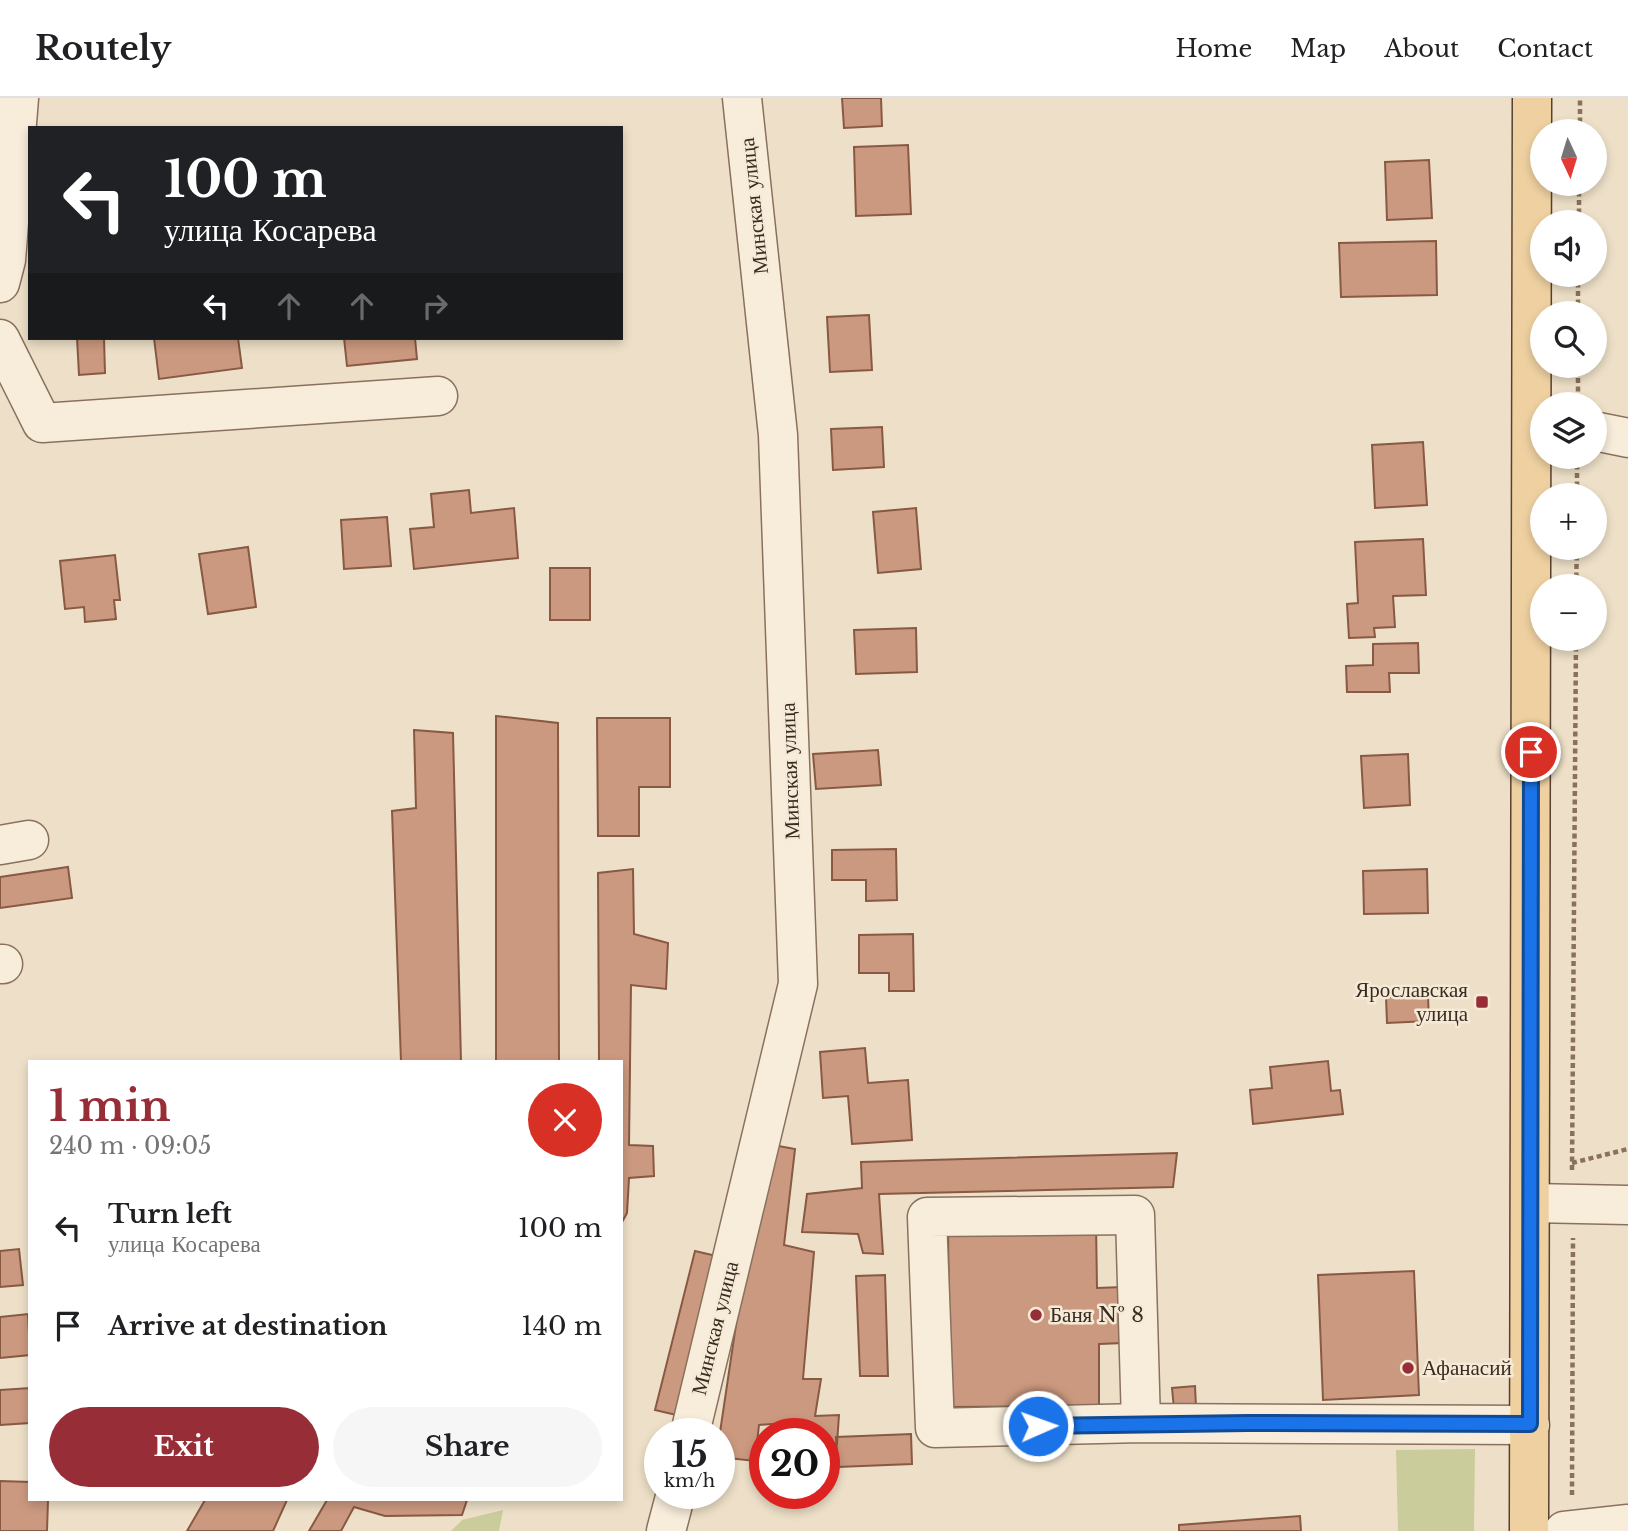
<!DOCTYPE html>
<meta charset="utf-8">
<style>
:root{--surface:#fff;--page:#f6f6f6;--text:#202124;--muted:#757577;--line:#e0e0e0;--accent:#972e37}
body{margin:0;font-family:"Libre Baskerville",serif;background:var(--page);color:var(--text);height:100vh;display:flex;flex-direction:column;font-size:26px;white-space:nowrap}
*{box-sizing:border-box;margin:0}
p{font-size:23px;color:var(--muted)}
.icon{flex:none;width:38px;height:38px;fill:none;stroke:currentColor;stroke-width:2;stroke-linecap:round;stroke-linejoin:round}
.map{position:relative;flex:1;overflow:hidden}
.drawer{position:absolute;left:28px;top:962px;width:595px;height:441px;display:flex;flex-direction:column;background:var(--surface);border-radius:0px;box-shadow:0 4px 10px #0003}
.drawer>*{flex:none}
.guide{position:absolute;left:28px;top:28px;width:595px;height:214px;border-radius:0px;box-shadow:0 4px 10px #0003;background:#202124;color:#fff;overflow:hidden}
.needle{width:46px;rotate:176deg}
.controls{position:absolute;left:1530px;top:21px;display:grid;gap:14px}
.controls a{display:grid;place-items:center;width:77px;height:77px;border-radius:50%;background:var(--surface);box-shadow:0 4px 10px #0003;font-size:35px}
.speed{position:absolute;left:644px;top:1320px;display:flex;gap:14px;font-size:35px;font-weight:700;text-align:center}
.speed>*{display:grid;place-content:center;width:91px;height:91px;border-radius:50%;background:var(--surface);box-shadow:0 4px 10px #0003;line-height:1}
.speed small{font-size:18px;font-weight:400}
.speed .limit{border:10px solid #d22;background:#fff;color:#111}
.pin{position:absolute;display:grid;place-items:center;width:60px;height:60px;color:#fff;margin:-30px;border:4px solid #fff;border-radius:50%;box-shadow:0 2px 7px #0007}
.me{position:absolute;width:77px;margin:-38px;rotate:88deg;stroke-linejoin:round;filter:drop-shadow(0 0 5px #0008)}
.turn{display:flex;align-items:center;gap:24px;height:147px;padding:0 21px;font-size:32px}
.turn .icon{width:91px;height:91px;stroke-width:2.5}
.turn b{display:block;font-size:49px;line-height:60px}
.lanes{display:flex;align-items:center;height:66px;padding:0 21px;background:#0003;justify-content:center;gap:35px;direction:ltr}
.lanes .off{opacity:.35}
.round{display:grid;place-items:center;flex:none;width:74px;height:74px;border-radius:37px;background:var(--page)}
.headline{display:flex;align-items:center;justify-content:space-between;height:119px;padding:0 21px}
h1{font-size:42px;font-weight:700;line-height:52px;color:var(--accent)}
.primary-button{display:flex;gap:14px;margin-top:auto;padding:14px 21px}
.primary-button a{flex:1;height:80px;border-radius:42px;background:var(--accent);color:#fff;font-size:28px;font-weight:700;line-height:80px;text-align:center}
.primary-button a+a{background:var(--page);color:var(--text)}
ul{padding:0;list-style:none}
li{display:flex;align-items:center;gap:21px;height:98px;padding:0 21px}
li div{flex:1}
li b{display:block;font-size:26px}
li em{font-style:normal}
header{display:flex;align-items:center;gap:42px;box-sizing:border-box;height:98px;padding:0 35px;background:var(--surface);border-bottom:2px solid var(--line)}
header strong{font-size:33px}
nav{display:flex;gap:38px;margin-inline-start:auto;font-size:24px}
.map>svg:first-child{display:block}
</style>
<header>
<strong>Routely</strong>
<nav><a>Home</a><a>Map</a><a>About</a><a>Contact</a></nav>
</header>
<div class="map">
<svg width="1628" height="1433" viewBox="0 0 1628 1433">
<rect width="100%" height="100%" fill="#eee0c8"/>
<path fill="#cacc9b" d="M 1475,1351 L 1474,1433 L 1398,1433 L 1396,1352 Z
M 503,1412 L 499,1433 L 451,1433 L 462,1422 Z"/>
<path fill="#cb997f" stroke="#885943" stroke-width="2" d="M 842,0 L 881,0 L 882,28 L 844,30 Z
M 908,47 L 911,116 L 856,118 L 854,49 Z
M 1429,62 L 1432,120 L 1387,122 L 1385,64 Z
M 1436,143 L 1437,197 L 1341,199 L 1339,145 Z
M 869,217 L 872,272 L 830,274 L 827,219 Z
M 77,240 L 104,240 L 105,275 L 79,277 Z
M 154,240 L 238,240 L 242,270 L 159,281 Z
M 344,240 L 415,240 L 417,261 L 347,268 Z
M 882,329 L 884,369 L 833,372 L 831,331 Z
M 1423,344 L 1427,407 L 1375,410 L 1372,347 Z
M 469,392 L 471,415 L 514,410 L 518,460 L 414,471 L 410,431 L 434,429 L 431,396 Z
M 916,410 L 921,471 L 878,475 L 873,414 Z
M 387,419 L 391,468 L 344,471 L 341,422 Z
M 1423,441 L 1426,497 L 1393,498 L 1395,529 L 1374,530 L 1375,539 L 1349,540 L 1347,506 L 1358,505 L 1355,444 Z
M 248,449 L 256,509 L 208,516 L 199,456 Z
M 115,457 L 120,502 L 114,502 L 116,521 L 85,524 L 84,509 L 65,511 L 60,463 Z
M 550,470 L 590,470 L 590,522 L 550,522 Z
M 916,530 L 917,574 L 856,576 L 854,532 Z
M 1418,545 L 1419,575 L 1389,575 L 1390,594 L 1347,594 L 1346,568 L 1373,567 L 1373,546 Z
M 496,618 L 558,625 L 559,964 L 496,964 Z
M 597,620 L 670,620 L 670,689 L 639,689 L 639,738 L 598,738 Z
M 414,632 L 453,635 L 461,964 L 401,964 L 392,713 L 416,710 Z
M 878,652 L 881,687 L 816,691 L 813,656 Z
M 1408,656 L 1410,707 L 1364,710 L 1361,658 Z
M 896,751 L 897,802 L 866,803 L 866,782 L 832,782 L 832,752 Z
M 68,769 L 72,800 L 0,810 L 0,779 Z
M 633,771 L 634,836 L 668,845 L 666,891 L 631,887 L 629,1047 L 653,1048 L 654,1078 L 629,1080 L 627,1115 L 621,1126 L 621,964 L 599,964 L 598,775 Z
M 1427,771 L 1428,815 L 1364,816 L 1363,773 Z
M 913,836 L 914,893 L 889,893 L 889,875 L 859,875 L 859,837 Z
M 1428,898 L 1429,923 L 1387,925 L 1386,899 Z
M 865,950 L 868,985 L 908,982 L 912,1042 L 852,1046 L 848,998 L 823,1000 L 820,954 Z
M 1328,963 L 1331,993 L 1340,992 L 1343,1016 L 1253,1026 L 1250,992 L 1272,990 L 1270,969 Z
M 768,1046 L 795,1051 L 784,1147 L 814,1154 L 803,1281 L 821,1281 L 815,1318 L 839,1317 L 837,1346 L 824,1346 L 824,1335 L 785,1335 L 785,1325 L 759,1327 L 755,1363 L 719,1359 L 719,1341 L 752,1119 Z
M 1177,1055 L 1173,1089 L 879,1096 L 883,1156 L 863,1155 L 858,1136 L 802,1134 L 807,1096 L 862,1090 L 861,1064 Z
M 1096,1125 L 1097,1190 L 1123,1189 L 1123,1245 L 1099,1246 L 1099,1308 L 950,1309 L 948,1126 Z
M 19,1151 L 23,1187 L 0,1189 L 0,1153 Z
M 695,1153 L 725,1160 L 685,1319 L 655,1312 Z
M 1414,1173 L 1419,1297 L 1323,1302 L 1318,1177 Z
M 885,1177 L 888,1278 L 860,1278 L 856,1178 Z
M 28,1216 L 30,1257 L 0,1260 L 0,1219 Z
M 1195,1288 L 1196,1309 L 1174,1311 L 1172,1290 Z
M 30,1290 L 30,1325 L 0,1327 L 0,1292 Z
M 911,1336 L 912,1366 L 838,1369 L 836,1339 Z
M 0,1383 L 30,1384 L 30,1402 L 48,1402 L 47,1433 L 0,1433 Z
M 205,1402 L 287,1402 L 273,1433 L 187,1433 Z
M 327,1402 L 467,1402 L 462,1417 L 385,1418 L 354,1409 L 341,1433 L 309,1433 Z
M 1300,1418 L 1301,1433 L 1179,1433 L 1179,1427 Z"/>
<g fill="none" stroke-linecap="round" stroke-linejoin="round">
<defs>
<path id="minor" d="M 0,185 L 6,162 L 19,0
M 0,241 L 42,325 L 438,298
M 1594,333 L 1628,340
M 0,747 L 29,742
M 0,866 L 3,866
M 1531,1105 L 1628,1107
M 1141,1325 L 935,1330 L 927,1119 L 1135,1117 L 1141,1325 L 1530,1327
M 690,1335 L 798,886 L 778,337 L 742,0
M 666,1433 L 676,1395
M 1564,1433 L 1628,1426"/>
<path id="major" d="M 1529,1433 L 1532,0"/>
</defs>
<use href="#minor" stroke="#89715d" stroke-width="41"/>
<use href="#major" stroke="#584031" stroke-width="41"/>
<path stroke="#89715d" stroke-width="4.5" stroke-dasharray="5 3.5" stroke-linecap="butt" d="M 1580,33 L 1580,0
M 1579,124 L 1579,86
M 1578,215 L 1578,177
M 1578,302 L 1578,268
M 1577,397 L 1577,363
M 1576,488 L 1577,450
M 1572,1065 L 1628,1051
M 1572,1072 L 1576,541
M 1572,1397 L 1573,1140"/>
<use href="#minor" stroke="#f8eddb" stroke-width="38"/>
<use href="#major" stroke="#efd1a1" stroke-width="38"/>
</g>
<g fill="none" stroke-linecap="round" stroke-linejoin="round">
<defs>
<path id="route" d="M 1038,1328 L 1248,1325 L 1530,1326 L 1531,654"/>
</defs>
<use href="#route" stroke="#114b97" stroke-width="18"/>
<use href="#route" stroke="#1a73e8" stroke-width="12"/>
</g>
<g fill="#972e37" stroke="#f5ead7" stroke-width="2.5">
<rect x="1475" y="897" width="14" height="14" rx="3.5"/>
<circle cx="1036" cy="1217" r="7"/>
<circle cx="1408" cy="1270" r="7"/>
</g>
<g text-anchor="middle" stroke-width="5" stroke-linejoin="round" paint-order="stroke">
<g font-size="21" fill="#3a2b20" stroke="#f5ead7">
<text transform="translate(754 108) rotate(-96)" y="7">Минская улица</text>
<text transform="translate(790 673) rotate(-92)" y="7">Минская улица</text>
<text transform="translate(715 1230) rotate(-76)" y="7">Минская улица</text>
</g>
<g font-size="21" fill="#3a2b20" stroke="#f5ead7" text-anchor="start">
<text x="1468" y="899" text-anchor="end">Ярославская<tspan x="1468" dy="24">улица</tspan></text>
<text x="1050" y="1224">Баня № 8</text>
<text x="1422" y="1277">Афанасий</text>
</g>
</g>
</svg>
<div class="controls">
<a><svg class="needle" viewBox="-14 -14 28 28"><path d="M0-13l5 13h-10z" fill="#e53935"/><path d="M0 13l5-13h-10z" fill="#757577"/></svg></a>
<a><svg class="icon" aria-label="sound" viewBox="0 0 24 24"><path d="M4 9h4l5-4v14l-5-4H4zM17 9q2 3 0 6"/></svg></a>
<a><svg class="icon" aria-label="search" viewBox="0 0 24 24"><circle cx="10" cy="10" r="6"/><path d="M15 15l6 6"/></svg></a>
<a><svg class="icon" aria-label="layers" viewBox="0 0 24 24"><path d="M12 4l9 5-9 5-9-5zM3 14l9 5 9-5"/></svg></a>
<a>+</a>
<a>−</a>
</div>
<div class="speed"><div>15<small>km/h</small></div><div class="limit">20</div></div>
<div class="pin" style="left:1531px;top:654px;background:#d93025"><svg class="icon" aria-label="arrive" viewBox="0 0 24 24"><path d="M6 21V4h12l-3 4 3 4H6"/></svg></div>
<svg class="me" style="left:1038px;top:1328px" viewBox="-20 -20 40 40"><circle r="17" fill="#1a73e8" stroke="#fff" stroke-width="3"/><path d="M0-11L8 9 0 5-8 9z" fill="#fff"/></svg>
<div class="guide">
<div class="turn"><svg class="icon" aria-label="left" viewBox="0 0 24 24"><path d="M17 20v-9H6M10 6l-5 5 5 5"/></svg><div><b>100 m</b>улица Косарева</div></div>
<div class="lanes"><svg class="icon" aria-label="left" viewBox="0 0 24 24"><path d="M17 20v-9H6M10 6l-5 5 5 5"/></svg><svg class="icon off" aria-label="ahead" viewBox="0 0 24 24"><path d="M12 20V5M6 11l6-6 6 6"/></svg><svg class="icon off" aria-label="ahead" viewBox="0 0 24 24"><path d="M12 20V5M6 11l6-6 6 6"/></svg><svg class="icon off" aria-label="right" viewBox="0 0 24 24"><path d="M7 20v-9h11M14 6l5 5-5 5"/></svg></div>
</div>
<section class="drawer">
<div class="headline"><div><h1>1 min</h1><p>240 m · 09:05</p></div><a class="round" style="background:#d93025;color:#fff"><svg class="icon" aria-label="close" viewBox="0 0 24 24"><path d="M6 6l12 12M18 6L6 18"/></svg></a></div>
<ul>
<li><svg class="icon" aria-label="left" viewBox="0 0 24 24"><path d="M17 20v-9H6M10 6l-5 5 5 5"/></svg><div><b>Turn left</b><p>улица Косарева</p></div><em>100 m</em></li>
<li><svg class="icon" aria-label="arrive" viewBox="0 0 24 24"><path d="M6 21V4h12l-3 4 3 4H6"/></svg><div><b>Arrive at destination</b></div><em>140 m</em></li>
</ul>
<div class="primary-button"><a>Exit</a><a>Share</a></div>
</section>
</div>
